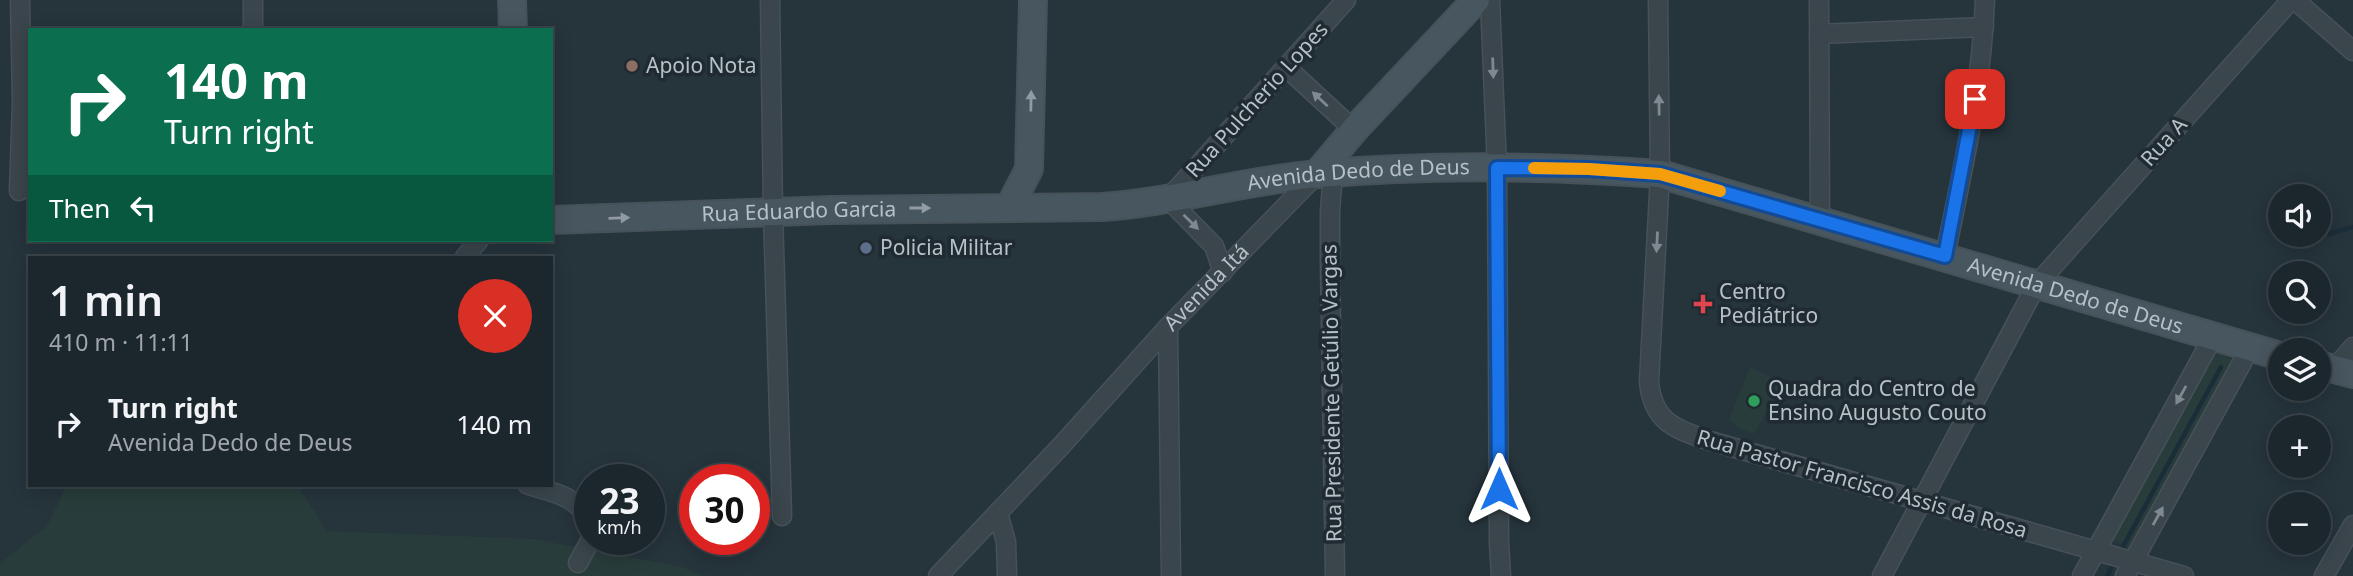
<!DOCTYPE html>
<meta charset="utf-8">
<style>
:root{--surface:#1c272d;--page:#252f35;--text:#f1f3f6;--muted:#a0a5aa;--line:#3a4449}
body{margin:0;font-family:"Noto Sans",sans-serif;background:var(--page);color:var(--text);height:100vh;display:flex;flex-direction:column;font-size:26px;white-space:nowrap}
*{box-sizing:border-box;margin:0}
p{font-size:23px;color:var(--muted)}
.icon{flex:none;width:38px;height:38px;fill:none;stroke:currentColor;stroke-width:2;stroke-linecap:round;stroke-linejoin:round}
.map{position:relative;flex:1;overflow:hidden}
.details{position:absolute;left:28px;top:256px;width:525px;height:231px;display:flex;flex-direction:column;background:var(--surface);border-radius:0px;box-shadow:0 4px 18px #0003,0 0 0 2px var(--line)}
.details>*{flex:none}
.guide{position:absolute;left:28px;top:28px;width:525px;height:214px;border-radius:0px;box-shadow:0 4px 18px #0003,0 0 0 2px var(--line);background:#0b6e4f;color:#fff;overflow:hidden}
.fabs{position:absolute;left:2268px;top:184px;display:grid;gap:14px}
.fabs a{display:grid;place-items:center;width:63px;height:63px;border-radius:50%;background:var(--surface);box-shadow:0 4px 18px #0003,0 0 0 2px var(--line);font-size:35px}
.speed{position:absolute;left:574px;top:464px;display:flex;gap:14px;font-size:35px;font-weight:700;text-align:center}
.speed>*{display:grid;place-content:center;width:91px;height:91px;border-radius:50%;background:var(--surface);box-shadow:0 4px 18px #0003,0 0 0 2px var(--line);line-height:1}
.speed small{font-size:18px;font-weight:400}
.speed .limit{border:10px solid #d22;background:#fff;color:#111}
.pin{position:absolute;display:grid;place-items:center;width:60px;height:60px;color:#fff;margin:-30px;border-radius:14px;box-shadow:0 4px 10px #0006}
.me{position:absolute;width:77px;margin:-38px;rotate:0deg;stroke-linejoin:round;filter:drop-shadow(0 0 5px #0008)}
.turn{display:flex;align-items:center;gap:24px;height:147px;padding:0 21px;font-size:32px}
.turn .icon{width:91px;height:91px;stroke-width:2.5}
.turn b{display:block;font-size:49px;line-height:60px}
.then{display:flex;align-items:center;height:66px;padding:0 21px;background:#0003;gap:14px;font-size:26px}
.round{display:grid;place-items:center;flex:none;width:74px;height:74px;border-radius:37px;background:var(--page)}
.overview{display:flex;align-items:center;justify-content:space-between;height:119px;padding:0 21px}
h1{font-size:42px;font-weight:600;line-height:52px}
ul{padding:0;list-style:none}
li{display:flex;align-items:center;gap:21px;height:98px;padding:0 21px}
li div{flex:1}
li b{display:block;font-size:26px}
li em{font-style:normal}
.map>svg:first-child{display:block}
</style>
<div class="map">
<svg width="2353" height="576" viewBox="0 0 2353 576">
<rect width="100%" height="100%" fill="#26343c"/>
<path fill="#283d3b" d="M 2214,350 L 2233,360 L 2132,550 L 2110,537 Z
M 1750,367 L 1782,383 L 1754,434 L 1738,428 L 1729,419 Z
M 67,485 L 297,485 L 327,531 L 533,539 L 682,567 L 703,576 L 0,576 L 0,563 L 47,526 Z"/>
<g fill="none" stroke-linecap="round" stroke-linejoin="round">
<path stroke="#1a2d39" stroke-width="4.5" d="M 2329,234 L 2353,227
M 2119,554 L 2221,367
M 2107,576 L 2115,561"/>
<defs>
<g id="street">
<path d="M 253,0 L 253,30"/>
<path d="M 770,0 L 773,212 L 782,516"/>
<path d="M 1490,0 L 1497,168 L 1499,543 L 1501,576"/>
<path d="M 1658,0 L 1660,174 L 1649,382 C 1653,421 1673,428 1707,440 L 2184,576"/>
<path d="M 1819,0 L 1820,220"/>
<path d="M 2295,0 L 2353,51"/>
<path d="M 1819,34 L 1984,27"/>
<path d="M 1286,67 L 1354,130"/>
<path d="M 1333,173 L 1330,211 L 1330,261 L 1335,576"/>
<path d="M 19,191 L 22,103 L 20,0"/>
<path d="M 1945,256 C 1962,172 1982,87 1985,0"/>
<path d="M 465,257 L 479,240"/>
<path d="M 1223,272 L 1214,246 L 1168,199 L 1346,0"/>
<path d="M 1168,327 L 1171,576"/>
<path d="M 2334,369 L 2353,347"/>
<path d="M 528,485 C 553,492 581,497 590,524"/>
<path d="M 998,513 L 1006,542 L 1007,576"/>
<path d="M 578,563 L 591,539"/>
<path id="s1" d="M 938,576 L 1061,446 L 1168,327 L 1317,174"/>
<path d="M 1882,576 L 2037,284 L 2291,0"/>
<path d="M 2082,576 L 2214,335"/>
<path d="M 2125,576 L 2250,348"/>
<path d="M 2324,576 L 2353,525"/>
</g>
<g id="secondary">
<path d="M 512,0 L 513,30"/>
<path d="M 1317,174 L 1354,130 L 1476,0"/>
<path d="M 1009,208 L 1029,169 L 1033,0"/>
<path id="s2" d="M 551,220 L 831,210 L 1102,207 C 1175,202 1246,180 1319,174 C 1432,164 1547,166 1660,174 L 2280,356"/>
<path d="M 2319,365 L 2353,374"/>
</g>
</defs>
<use href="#street" stroke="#465158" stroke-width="21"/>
<use href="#secondary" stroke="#465158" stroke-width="30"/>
<use href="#street" stroke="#3a454c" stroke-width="18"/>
<use href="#secondary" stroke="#48565f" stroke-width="26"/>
</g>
<defs><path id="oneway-solid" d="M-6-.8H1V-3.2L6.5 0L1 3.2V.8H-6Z" transform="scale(1.75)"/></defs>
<g fill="#7e8990">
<use href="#oneway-solid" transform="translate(1493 68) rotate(88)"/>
<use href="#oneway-solid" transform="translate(1320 99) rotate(-137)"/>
<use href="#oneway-solid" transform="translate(1659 105) rotate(-91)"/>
<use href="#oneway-solid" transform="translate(1191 222) rotate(44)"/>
<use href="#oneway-solid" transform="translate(1657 242) rotate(93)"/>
<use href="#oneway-solid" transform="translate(2181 395) rotate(119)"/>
<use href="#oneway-solid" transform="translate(2158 516) rotate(-61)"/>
</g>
<g fill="#909ba3">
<use href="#oneway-solid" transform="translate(1031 101) rotate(-89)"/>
<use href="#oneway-solid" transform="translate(920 208)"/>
<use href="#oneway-solid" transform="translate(619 218) rotate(-2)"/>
</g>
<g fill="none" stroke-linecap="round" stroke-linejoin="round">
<defs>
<path id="route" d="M 1499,489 L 1497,168 L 1589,169 L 1660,174 L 1945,256 L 1975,99"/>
</defs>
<use href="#route" stroke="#114b97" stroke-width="18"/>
<use href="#route" stroke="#1a73e8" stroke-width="12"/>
<path stroke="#f59e0b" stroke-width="12" d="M 1534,168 L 1589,169 L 1660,174 L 1720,191"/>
</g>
<circle fill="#8d6e63" stroke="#1f2a31" stroke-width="2.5" cx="632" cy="66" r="7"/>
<circle fill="#5c6f8a" stroke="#1f2a31" stroke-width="2.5" cx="866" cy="248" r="7"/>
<path fill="#e0444e" stroke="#1f2a31" stroke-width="2.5" d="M1699.5 293.5h7v7h7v7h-7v7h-7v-7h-7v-7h7z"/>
<circle fill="#2e9e5b" stroke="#1f2a31" stroke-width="2.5" cx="1754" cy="401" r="7"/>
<g text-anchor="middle" stroke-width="7" stroke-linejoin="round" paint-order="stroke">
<g font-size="21" fill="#b6c0c7" stroke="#1f2a31" text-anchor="start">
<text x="646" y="73">Apoio Nota</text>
<text x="880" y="255">Policia Militar</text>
<text x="1719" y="299">Centro<tspan x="1719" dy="24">Pediátrico</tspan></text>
<text x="1768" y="396">Quadra do Centro de<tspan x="1768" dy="24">Ensino Augusto Couto</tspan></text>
</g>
<g font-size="21" fill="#b6c0c7" stroke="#1f2a31">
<text transform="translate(1257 100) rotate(-48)" y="7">Rua Pulcherio Lopes</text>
<text transform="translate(2164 142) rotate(-48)" y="7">Rua A</text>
<text dy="7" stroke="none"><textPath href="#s2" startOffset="810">Avenida Dedo de Deus</textPath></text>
<text dy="7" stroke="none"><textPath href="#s2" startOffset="248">Rua Eduardo Garcia</textPath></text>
<text dy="7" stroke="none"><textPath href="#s1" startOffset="394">Avenida Itá</textPath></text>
<text dy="7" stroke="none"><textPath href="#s2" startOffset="1545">Avenida Dedo de Deus</textPath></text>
<text transform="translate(1332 393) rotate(-91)" y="7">Rua Presidente Getúlio Vargas</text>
<text transform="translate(1862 484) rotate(16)" y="7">Rua Pastor Francisco Assis da Rosa</text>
</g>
</g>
</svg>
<div class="fabs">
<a><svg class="icon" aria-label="sound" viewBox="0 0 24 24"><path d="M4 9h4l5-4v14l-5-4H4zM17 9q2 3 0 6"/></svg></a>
<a><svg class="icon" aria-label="search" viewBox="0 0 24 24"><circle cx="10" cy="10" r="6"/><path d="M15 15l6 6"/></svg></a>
<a><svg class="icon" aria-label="layers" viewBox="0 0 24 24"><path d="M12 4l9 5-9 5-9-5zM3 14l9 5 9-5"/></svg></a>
<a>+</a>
<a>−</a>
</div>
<div class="speed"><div>23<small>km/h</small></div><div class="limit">30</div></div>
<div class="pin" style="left:1975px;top:99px;background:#d93025"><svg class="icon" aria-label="arrive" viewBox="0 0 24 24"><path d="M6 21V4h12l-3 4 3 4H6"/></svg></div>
<svg class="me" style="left:1499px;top:489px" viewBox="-20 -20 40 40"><path d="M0-17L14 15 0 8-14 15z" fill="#1a73e8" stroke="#fff" stroke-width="4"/></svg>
<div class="guide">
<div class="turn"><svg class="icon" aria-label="right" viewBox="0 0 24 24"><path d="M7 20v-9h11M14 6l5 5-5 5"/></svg><div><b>140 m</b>Turn right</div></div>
<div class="then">Then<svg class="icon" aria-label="left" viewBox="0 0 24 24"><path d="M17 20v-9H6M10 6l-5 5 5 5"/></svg></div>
</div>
<section class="details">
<div class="overview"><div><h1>1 min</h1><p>410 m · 11:11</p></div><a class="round" style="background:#d93025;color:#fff"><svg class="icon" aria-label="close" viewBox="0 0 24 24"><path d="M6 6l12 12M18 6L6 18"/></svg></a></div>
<ul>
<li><svg class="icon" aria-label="right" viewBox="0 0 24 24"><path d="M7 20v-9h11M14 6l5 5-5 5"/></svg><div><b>Turn right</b><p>Avenida Dedo de Deus</p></div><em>140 m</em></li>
</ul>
</section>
</div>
